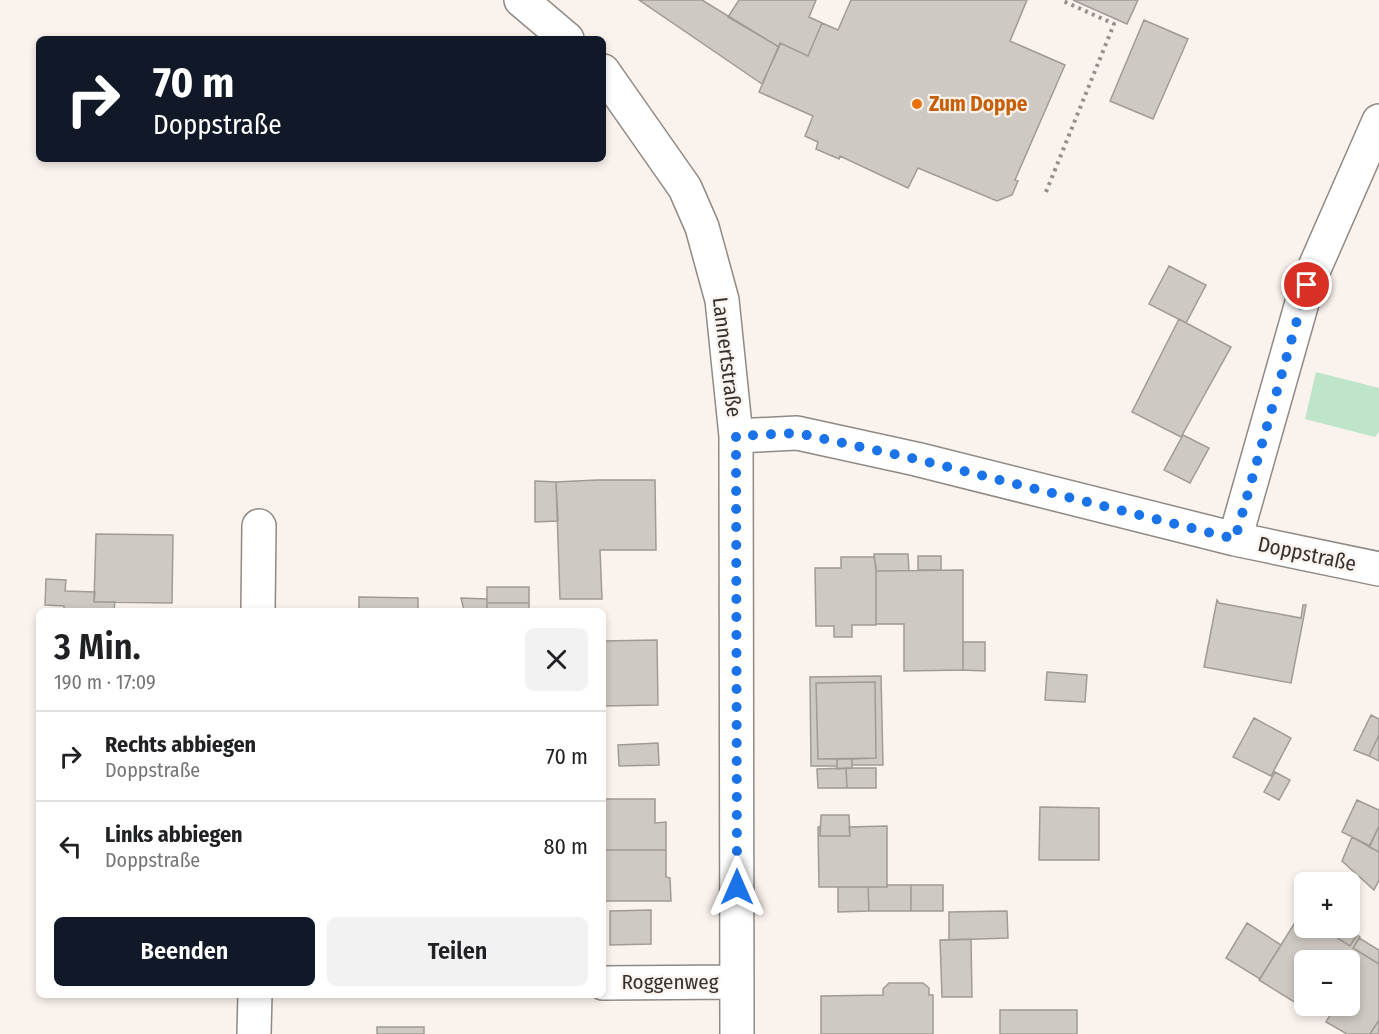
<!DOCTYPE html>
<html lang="de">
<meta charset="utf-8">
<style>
:root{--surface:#fff;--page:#f2f2f2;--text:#202124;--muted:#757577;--line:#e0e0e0;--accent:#111827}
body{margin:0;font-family:"Fira Sans Condensed",sans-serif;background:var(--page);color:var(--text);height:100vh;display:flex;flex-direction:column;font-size:22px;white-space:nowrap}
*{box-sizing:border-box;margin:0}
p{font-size:20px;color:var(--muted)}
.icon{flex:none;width:33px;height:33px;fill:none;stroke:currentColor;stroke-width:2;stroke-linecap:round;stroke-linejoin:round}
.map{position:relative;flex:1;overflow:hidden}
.side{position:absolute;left:36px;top:608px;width:570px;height:390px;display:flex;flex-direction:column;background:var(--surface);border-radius:9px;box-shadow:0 3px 9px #0003}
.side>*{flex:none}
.top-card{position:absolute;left:36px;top:36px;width:570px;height:126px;border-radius:9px;box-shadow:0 3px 9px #0003;background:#111827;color:#fff;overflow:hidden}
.tools{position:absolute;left:1294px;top:872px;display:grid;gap:12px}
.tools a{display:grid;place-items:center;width:66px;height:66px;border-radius:9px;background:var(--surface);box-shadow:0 3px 9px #0003;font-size:30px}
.pin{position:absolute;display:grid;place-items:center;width:51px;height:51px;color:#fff;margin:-26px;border:3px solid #fff;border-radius:50%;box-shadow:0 2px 6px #0007}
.me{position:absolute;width:66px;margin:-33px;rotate:0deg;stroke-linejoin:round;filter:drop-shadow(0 0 4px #0008)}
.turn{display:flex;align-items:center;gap:21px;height:126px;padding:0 18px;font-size:27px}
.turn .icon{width:78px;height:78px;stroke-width:2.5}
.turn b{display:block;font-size:42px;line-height:51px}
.round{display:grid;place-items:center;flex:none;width:63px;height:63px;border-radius:9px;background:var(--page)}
.headline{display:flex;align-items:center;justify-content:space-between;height:102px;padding:0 18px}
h1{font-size:36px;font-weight:600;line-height:45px}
.action{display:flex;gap:12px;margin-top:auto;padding:12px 18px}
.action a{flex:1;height:69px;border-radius:9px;background:var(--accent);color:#fff;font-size:24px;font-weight:600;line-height:69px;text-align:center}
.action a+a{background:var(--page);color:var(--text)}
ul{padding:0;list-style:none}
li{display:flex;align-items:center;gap:18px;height:90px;padding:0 18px;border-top:2px solid var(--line)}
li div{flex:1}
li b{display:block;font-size:22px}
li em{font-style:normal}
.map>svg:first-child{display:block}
</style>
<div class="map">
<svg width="1379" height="1034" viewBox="0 0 1379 1034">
<rect width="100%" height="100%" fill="#faf2ed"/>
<path fill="#bee5c9" d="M 1316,372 L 1379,388 L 1379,432 L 1375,437 L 1305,419 Z"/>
<path fill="#cec9c2" stroke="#a09b95" stroke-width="1.5" d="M 639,0 L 702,0 L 779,47 L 762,84 Z
M 739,0 L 816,0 L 809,17 L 822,23 L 808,56 L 780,43 L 779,47 L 728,17 Z
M 851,0 L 1027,0 L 1010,41 L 1065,65 L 1015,180 L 1018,181 L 1012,195 L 997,201 L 918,168 L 908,188 L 840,156 L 839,159 L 816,149 L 818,142 L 805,136 L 813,116 L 759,92 L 780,43 L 808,56 L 822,23 L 838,30 Z
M 1073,0 L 1138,0 L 1127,24 Z
M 1144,20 L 1188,39 L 1153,119 L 1110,101 Z
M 1169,266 L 1206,285 L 1186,323 L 1149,304 Z
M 1179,319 L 1231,347 L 1181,437 L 1132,412 Z
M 1183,435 L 1209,448 L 1190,483 L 1164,470 Z
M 597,480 L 655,480 L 656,550 L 600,550 L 602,599 L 560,599 L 556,482 Z
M 535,481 L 556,482 L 558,521 L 535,522 Z
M 96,534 L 173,535 L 172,603 L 94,602 Z
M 874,554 L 908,554 L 909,571 L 876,571 Z
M 918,556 L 941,556 L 941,570 L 918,570 Z
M 841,557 L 874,557 L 876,567 L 876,625 L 852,625 L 852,637 L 834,637 L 834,626 L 816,626 L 815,568 L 841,568 Z
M 963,570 L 963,670 L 904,671 L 904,624 L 876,624 L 876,571 Z
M 46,579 L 66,580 L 65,591 L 95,592 L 94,602 L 115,602 L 114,610 L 64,610 L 64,606 L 45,605 Z
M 487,587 L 529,587 L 529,603 L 487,603 Z
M 359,597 L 418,598 L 418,610 L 359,610 Z
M 461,598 L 487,599 L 487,610 L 464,610 Z
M 1217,600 L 1219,603 L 1301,618 L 1303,605 L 1306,605 L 1291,683 L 1204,667 Z
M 487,603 L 529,603 L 529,610 L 487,610 Z
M 657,640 L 658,705 L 603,706 L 603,641 Z
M 963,642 L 985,642 L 985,671 L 963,670 Z
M 1047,672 L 1087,675 L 1085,702 L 1045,700 Z
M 881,676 L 883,765 L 852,765 L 852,759 L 876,758 L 875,682 L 816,683 L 818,759 L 837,759 L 837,766 L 811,766 L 810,677 Z
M 875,682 L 876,758 L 818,759 L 816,683 Z
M 1371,715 L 1379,719 L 1379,735 L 1369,756 L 1354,750 Z
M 1254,718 L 1291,738 L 1271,776 L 1233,757 Z
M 1379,735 L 1379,761 L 1369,756 Z
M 658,743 L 659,765 L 619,766 L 618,745 Z
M 837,759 L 852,759 L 852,768 L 837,769 Z
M 846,768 L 876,768 L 876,788 L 847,788 Z
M 846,768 L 847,788 L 818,788 L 817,769 Z
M 1275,772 L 1290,780 L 1279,800 L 1264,792 Z
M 603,799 L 655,799 L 655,823 L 666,822 L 666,850 L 603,850 Z
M 1357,800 L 1379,810 L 1379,826 L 1370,846 L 1342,832 Z
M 1040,807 L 1099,808 L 1099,860 L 1039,860 Z
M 821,815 L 849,815 L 850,836 L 820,836 Z
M 887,826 L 887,887 L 819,887 L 818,827 L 820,827 L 820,836 L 850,836 L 849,827 Z
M 1379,826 L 1379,852 L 1369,847 Z
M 1352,837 L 1379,852 L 1379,880 L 1374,890 L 1342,861 Z
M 603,850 L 666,850 L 666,877 L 670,878 L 671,901 L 603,901 Z
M 888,885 L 911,885 L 911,911 L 869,911 L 868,887 L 887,887 Z
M 911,885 L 943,885 L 943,911 L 911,911 Z
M 838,887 L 868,887 L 869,911 L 838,912 Z
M 651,910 L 651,944 L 610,945 L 610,911 Z
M 1007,911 L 1008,938 L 949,940 L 949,912 Z
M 1301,913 L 1305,915 L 1305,927 L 1324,927 L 1323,929 L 1350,946 L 1357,935 L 1360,937 L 1353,948 L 1379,964 L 1379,1020 L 1370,1034 L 1347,1034 L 1326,1022 L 1330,1015 L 1313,1005 L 1350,1005 L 1350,960 L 1305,960 L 1305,1000 L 1300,997 L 1296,1003 L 1259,980 Z
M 1247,923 L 1281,945 L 1260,979 L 1226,958 Z
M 1324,927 L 1341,927 L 1356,936 L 1350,946 L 1323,929 Z
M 1359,938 L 1379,950 L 1379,964 L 1353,948 Z
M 971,939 L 972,997 L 942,997 L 940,940 Z
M 889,983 L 923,983 L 929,988 L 929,995 L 933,995 L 933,1034 L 821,1034 L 821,996 L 883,995 L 883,989 Z
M 1000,1010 L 1077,1010 L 1077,1034 L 1000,1034 Z
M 1379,1020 L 1379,1034 L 1370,1034 Z
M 377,1027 L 424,1027 L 424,1034 L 377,1034 Z"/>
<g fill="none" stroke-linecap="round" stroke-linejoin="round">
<defs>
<path id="minor" d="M 521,0 L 567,39
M 603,71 L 685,188 L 702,227 L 722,300 L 736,436 L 737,1034
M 736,436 L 797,433 L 916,459 L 1235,539 L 1379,569
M 1235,539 L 1307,285 L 1379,121
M 258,610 L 259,526
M 603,983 L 737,982
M 254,1034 L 255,994"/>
</defs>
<use href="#minor" stroke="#908984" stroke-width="36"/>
<path stroke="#96908d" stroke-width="4" stroke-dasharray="3 4.5" stroke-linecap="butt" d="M 1046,192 L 1114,24 L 1061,0"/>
<use href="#minor" stroke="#fff" stroke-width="33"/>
</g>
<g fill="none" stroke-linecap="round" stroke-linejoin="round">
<path stroke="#1a73e8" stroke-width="10" stroke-dasharray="0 18" d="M 737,887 L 736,436 L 797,433 L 916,459 L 1235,539 L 1307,285"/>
</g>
<circle fill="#e8710a" stroke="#faf2ed" stroke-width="2" cx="917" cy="104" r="6"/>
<g text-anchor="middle" stroke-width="4.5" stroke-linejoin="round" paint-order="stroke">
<g font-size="21" font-weight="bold" fill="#c56008" stroke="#faf2ed" text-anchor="start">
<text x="929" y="111">Zum Doppe</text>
</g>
<g font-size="21" fill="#34312f" stroke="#faf2ed">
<text transform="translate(727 357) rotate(83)" y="7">Lannertstraße</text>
<text transform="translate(1307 554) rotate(12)" y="7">Doppstraße</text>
<text x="670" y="989">Roggenweg</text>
</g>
</g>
</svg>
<div class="tools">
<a>+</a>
<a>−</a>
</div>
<div class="pin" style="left:1307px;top:285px;background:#d93025"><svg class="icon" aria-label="arrive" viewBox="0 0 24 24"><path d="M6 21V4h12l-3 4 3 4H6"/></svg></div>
<svg class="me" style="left:737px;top:887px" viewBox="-20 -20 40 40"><path d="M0-17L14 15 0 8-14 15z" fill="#1a73e8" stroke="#fff" stroke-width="4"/></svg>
<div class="top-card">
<div class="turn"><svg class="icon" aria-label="right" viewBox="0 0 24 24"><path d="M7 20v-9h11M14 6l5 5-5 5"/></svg><div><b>70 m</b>Doppstraße</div></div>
</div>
<section class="side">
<div class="headline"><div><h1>3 Min.</h1><p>190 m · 17:09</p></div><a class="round"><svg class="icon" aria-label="close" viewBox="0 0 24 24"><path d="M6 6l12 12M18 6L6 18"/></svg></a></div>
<ul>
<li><svg class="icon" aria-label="right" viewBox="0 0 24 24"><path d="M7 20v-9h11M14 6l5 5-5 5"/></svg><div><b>Rechts abbiegen</b><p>Doppstraße</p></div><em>70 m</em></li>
<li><svg class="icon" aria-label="left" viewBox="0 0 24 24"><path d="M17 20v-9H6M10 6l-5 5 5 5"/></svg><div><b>Links abbiegen</b><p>Doppstraße</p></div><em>80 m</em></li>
</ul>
<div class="action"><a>Beenden</a><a>Teilen</a></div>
</section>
</div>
